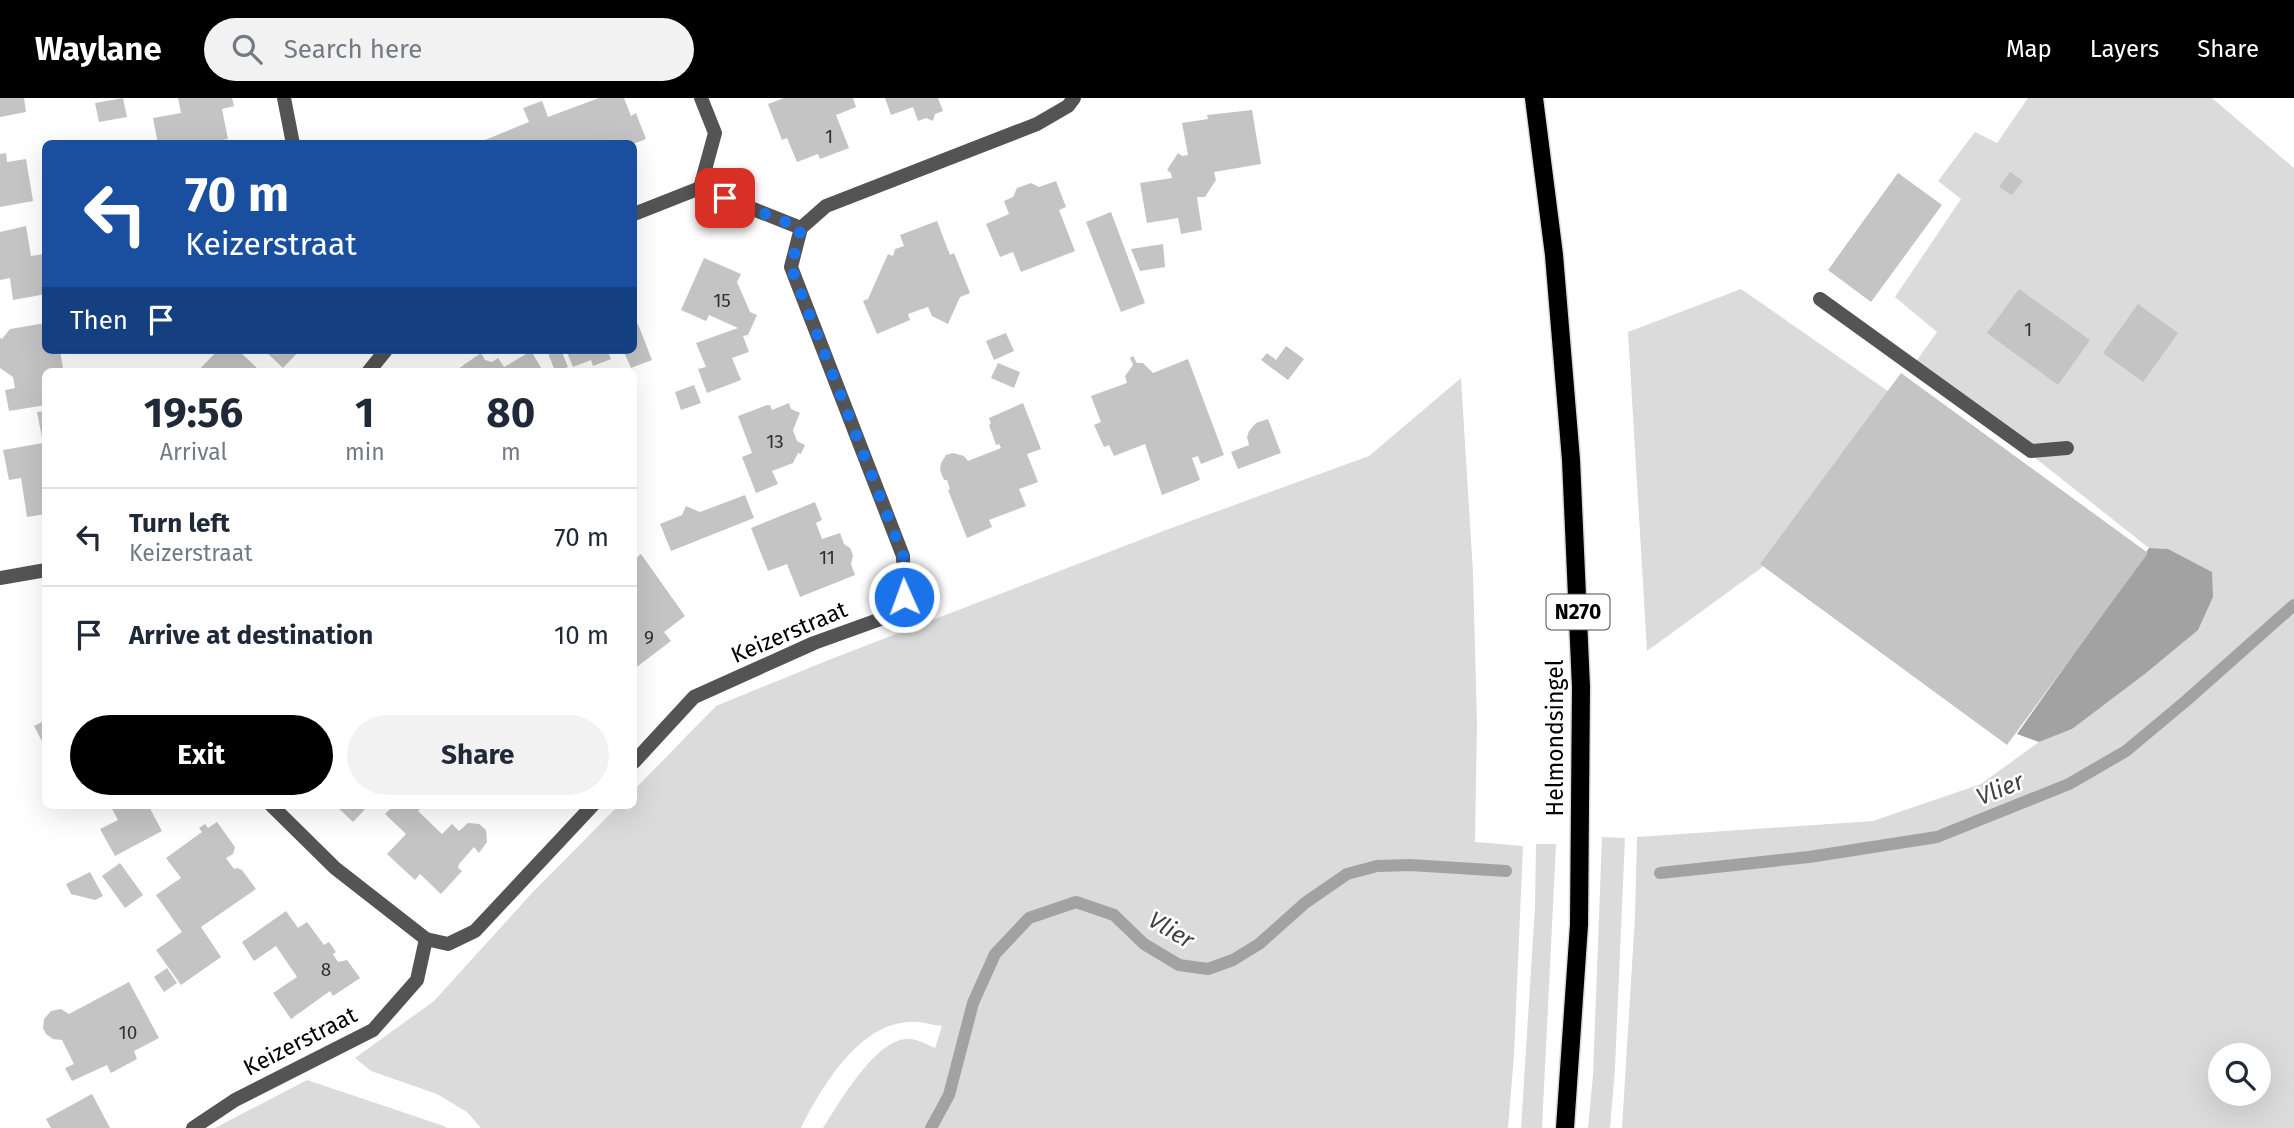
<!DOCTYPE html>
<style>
:root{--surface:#fff;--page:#f2f2f3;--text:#1f2937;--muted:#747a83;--line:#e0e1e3;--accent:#000}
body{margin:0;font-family:"Fira Sans",sans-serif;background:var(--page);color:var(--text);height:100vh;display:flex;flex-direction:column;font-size:26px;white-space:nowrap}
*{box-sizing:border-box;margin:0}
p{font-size:23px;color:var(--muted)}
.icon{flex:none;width:38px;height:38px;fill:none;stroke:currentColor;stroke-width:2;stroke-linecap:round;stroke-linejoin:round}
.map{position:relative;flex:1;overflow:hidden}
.side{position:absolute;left:42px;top:270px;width:595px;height:441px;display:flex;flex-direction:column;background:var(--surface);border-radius:10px;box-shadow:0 7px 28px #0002}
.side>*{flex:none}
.hud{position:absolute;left:42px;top:42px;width:595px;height:214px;border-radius:10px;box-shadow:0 7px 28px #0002;background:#1a4fa0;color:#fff;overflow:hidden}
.tools{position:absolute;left:2208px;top:945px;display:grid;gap:14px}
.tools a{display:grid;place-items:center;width:63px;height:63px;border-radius:50%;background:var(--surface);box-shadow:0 7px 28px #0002;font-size:35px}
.pin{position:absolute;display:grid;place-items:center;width:60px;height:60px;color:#fff;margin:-30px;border-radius:14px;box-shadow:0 4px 10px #0006}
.me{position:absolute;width:77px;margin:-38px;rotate:358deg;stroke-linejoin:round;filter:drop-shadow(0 0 5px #0008)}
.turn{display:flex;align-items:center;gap:24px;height:147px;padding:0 28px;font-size:32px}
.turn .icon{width:91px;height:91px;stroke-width:2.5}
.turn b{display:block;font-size:49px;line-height:60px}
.then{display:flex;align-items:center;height:66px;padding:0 28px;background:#0003;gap:14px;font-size:26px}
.eta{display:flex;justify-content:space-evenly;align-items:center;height:119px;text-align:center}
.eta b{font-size:42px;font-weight:700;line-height:49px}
.primary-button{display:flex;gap:14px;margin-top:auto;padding:14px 28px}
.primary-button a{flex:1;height:80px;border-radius:42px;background:var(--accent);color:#fff;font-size:28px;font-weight:700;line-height:80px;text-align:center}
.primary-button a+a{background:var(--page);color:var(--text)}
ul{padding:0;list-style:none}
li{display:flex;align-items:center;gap:21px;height:98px;padding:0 28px;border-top:2px solid var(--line)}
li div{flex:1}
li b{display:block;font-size:26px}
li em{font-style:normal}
header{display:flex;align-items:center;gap:42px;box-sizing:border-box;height:98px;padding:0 35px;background:var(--accent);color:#fff}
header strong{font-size:33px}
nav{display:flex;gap:38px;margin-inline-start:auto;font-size:24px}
.search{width:490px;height:63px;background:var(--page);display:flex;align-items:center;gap:18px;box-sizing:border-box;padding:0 24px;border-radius:38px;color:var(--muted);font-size:26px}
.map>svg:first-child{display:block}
</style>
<header>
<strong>Waylane</strong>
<div class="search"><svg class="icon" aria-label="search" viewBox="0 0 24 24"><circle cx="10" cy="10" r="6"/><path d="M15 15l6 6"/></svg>Search here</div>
<nav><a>Map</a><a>Layers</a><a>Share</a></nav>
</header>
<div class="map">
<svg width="2294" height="1030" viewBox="0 0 2294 1030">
<rect width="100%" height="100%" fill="#fff"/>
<path fill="#dbdbdb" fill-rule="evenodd" d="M 2028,0 L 2212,0 L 2294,70 L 2294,1030 L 1622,1030 L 1635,819 L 1637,739 L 1873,723 L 1981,686 L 2039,644 L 2072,631 L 2168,451 L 2149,450 L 1915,265 L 1937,234 L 1895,199 L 1961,101 L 1938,83 L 1975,34 L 1997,45 ZM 2221,957 L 2259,957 L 2259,996 L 2221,996 Z
M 1741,191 L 1892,296 L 1779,457 L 1647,553 L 1628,234 Z
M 1461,280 L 1473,474 L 1477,625 L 1475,744 L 1523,748 L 1514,957 L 1508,1030 L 823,1030 C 838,1007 877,938 909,941 C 918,941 927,947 935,950 L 942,928 C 932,927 920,923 910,924 C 859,925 821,990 801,1030 L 481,1030 L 467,1014 L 437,996 L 371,973 L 355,960 L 434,903 L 532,795 L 619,707 L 634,707 L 634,692 L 716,608 L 826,563 L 1166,432 L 1369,358 Z
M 1602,739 L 1625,740 L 1615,970 L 1610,1030 L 1588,1030 L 1593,977 Z
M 1536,746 L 1556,746 L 1542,1030 L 1521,1030 L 1535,808 Z
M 307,982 L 444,1028 L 447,1030 L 215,1030 Z"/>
<path fill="#a2a2a2" d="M 2149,450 L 2168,451 L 2212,474 L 2213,499 L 2198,532 L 2146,575 L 2072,631 L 2039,644 L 2017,636 Z"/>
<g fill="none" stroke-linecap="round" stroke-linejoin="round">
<path stroke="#a2a2a2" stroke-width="12" d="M 1660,775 L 1809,759 L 1937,739 L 2069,686 L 2126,653 L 2187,602 L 2294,507
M 931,1030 L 949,997 L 973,905 L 995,856 L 1029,820 L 1076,804 L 1114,817 L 1144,846 L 1179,867 L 1208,871 L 1233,862 L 1259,846 L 1305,805 L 1347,776 L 1377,768 L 1410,767 L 1506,773"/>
</g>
<path fill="#c4c4c4" d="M 0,0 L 24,0 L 26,14 L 0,19 Z
M 123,0 L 127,19 L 99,24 L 95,5 Z
M 178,0 L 232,0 L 234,8 L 222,11 L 228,41 L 199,46 L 158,46 L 153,20 L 181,15 Z
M 599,0 L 624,0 L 631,18 L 636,15 L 646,41 L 633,46 L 475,46 L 529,24 L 523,10 L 542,3 L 548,19 Z
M 784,0 L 853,0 L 856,9 L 836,17 L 849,50 L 820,61 L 818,56 L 797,64 L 787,40 L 782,42 L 768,6 Z
M 885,0 L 938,0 L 943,13 L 935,16 L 933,23 L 926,20 L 918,23 L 913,9 L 891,17 Z
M 1252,12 L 1261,66 L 1214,74 L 1216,82 L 1205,99 L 1197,99 L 1202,132 L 1181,136 L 1178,120 L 1147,125 L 1140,85 L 1172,80 L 1171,75 L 1167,72 L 1178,55 L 1182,58 L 1188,57 L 1182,25 L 1208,21 L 1207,17 Z
M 6,55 L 7,64 L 26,61 L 33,103 L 0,109 L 0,56 Z
M 2010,74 L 2023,83 L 2012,97 L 1999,89 Z
M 1898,75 L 1942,107 L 1871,204 L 1828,172 Z
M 1056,83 L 1066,109 L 1059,112 L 1075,153 L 1021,174 L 1013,154 L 1000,159 L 986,126 L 1009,116 L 1004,103 L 1013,99 L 1017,90 L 1031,85 L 1039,89 Z
M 1111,114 L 1145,205 L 1121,214 L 1086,124 Z
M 937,123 L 950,157 L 954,155 L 970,195 L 960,199 L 948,226 L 932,218 L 928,209 L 908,216 L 910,222 L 877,236 L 863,203 L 868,201 L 888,156 L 893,158 L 895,151 L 904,148 L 900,137 Z
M 26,128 L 31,158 L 45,156 L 46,196 L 13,202 L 10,180 L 0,182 L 0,134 Z
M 1163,146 L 1165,169 L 1140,173 L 1131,151 Z
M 704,160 L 741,176 L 737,184 L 750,214 L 757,217 L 748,237 L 743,238 L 749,254 L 732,260 L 741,282 L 707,295 L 698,271 L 706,269 L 696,245 L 738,230 L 709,217 L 706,223 L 681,212 Z
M 2019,191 L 2090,242 L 2058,287 L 1987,235 Z
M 2138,206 L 2178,235 L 2143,284 L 2103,255 Z
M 46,225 L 46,252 L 60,252 L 63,271 L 44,274 L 46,307 L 9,313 L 5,292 L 15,290 L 13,279 L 0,270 L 0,240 L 2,241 L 10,231 Z
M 638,226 L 652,262 L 631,270 L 623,252 L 634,252 L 634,227 Z
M 1006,235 L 1014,253 L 994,262 L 986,243 Z
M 1286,248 L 1304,261 L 1288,282 L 1261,262 L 1267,255 L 1276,262 Z
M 218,252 L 238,252 L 258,271 L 256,273 L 198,273 Z
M 264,252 L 300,252 L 283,270 Z
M 555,252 L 561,252 L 568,269 L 557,273 L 555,273 L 548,255 Z
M 566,252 L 614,252 L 608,254 L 611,261 L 593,268 L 591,262 L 573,269 Z
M 531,253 L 543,273 L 455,273 L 481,255 L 485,262 L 492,264 L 498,260 L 504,269 Z
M 1133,258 L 1137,265 L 1143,265 L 1153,275 L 1188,261 L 1224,357 L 1201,366 L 1198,358 L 1192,360 L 1200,382 L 1162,397 L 1145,346 L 1114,358 L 1109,347 L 1104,349 L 1094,327 L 1101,324 L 1091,298 L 1127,285 L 1125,278 L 1133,267 L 1130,260 Z
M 998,265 L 1020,274 L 1014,290 L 991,280 Z
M 1901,275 L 2148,455 L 2007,647 L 1760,466 Z
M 694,287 L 701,305 L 681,312 L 675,294 Z
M 789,305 L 791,311 L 800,315 L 793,332 L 797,343 L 805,347 L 801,356 L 798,355 L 793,365 L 772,373 L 778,386 L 756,395 L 742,359 L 752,355 L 738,318 L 767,307 L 770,307 L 772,312 Z
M 1023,305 L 1041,351 L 1027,356 L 1038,384 L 1019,391 L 1026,408 L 989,422 L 992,429 L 967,440 L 948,392 L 950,391 L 947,382 L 944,382 L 940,372 L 941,365 L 946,357 L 953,355 L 964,358 L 968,363 L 1001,350 L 999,346 L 996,347 L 989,327 L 991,326 L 989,320 Z
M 46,313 L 46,416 L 27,419 L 21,380 L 9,382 L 3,352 L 43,345 L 37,314 Z
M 1268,321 L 1281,355 L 1238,371 L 1231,354 L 1249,347 L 1247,339 L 1249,333 L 1256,325 Z
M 745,397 L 754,420 L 671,453 L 660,426 L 682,417 L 686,408 L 700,414 Z
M 815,404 L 822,422 L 816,425 L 822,441 L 840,435 L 844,446 L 850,450 L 853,457 L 851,466 L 855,477 L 800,499 L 787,466 L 768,473 L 751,430 Z
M 641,456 L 685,518 L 664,534 L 671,543 L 634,571 L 634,462 Z
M 46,622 L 46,651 L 34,628 Z
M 110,707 L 148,707 L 162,733 L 115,758 L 100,731 L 118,722 Z
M 335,707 L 369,707 L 353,724 Z
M 394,707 L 424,707 L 418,713 L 442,736 L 452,726 L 459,733 L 468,725 L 479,726 L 486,732 L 487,744 L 479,755 L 474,749 L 459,766 L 458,770 L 462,773 L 441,796 L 420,776 L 415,782 L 387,756 L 406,736 L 385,716 Z
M 217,724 L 235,749 L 233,756 L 226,760 L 234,771 L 237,770 L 242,772 L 256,791 L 201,829 L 221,859 L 181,887 L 156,852 L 182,834 L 156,797 L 181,780 L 166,760 L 202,734 L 199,730 L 205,726 L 208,730 Z
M 120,765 L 143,797 L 125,810 L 102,778 Z
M 90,774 L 103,798 L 95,802 L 71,796 L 66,786 Z
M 286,813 L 298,830 L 307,824 L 324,847 L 329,844 L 336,854 L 333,856 L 338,864 L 347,862 L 360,880 L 333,898 L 330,893 L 291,921 L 273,895 L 297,879 L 276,848 L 254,863 L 242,844 Z
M 167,870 L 177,885 L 164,894 L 154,879 Z
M 129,884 L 159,940 L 134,953 L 137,961 L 111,975 L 107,967 L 72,983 L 65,970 L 74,966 L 62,942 L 53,941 L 46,936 L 43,930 L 44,921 L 51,913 L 61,911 L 69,916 Z
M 92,996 L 110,1030 L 51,1030 L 46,1021 Z"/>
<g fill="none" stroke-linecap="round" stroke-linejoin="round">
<defs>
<path id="primary" d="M 1534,0 L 1554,157 L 1571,362 L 1581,589 L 1579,827 L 1565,1030"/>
</defs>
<use href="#primary" stroke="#dbdbdb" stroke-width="21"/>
<path stroke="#545454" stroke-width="14" d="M 1820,201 L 2031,353 L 2067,350"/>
<path stroke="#545454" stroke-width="14" d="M 284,0 L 293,46
M 634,116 L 700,90 L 715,35 L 701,0
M 801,130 L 826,108 L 1037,26 L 1068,8 L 1074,0
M 369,273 L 386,252
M 0,480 L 46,472
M 634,664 L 694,599 L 814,545 L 889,518 L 904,498 L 903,458 L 791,169 L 801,130 L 700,90
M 271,707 L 335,770 L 426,841 L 448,846 L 475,833 L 593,707
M 193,1030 L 235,1002 L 373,932 L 417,882 L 426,841"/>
<use href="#primary" stroke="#000" stroke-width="18"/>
</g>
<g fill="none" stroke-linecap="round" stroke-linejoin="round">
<path stroke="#1a73e8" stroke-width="12" stroke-dasharray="0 21.6" d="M 725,100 L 801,130 L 791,169 L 903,458 L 904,499"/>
</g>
<g text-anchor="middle" stroke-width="5" stroke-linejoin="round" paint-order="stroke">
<g font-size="19" fill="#313131">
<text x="829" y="45">1</text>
<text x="722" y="209">15</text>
<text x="2028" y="238">1</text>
<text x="775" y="350">13</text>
<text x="827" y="466">11</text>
<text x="649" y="546">9</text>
<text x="326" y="878">8</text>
<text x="128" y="941">10</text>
</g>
<rect fill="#fff" stroke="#4c4c4c" stroke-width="2" x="1546.5" y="496.5" width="63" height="35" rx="5"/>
<g font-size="21" font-weight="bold" fill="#000">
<text x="1578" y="521">N270</text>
</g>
<g font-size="23" fill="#000" stroke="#fff">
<text transform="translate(789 534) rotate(-23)" y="8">Keizerstraat</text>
<text transform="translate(1555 640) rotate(-90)" y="8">Helmondsingel</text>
<text transform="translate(300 943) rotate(-27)" y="8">Keizerstraat</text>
</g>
<g font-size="24" font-style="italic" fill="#434343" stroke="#fff">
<text transform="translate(2000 691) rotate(-22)" y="8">Vlier</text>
<text transform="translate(1171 832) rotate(31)" y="8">Vlier</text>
</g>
</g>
</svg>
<div class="tools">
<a><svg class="icon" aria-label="search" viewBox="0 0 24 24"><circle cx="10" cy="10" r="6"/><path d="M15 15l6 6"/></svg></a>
</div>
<div class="pin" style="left:725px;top:100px;background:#d93025"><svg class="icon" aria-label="arrive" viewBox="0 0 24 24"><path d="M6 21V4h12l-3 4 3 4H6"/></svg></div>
<svg class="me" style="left:904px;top:499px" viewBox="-20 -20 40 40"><circle r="17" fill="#1a73e8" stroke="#fff" stroke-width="3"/><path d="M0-11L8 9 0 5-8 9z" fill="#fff"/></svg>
<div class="hud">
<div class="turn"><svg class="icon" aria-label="left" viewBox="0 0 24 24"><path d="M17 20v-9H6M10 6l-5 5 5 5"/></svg><div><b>70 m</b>Keizerstraat</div></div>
<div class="then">Then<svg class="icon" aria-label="arrive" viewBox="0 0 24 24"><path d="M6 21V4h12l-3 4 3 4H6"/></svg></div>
</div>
<section class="side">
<div class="eta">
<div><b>19:56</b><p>Arrival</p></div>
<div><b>1</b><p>min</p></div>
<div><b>80</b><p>m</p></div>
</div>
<ul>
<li><svg class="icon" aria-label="left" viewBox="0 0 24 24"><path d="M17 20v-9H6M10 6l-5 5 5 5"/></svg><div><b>Turn left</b><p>Keizerstraat</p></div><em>70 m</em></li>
<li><svg class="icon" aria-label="arrive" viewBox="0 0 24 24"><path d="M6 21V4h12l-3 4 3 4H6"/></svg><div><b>Arrive at destination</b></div><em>10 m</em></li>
</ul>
<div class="primary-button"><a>Exit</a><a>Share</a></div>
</section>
</div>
